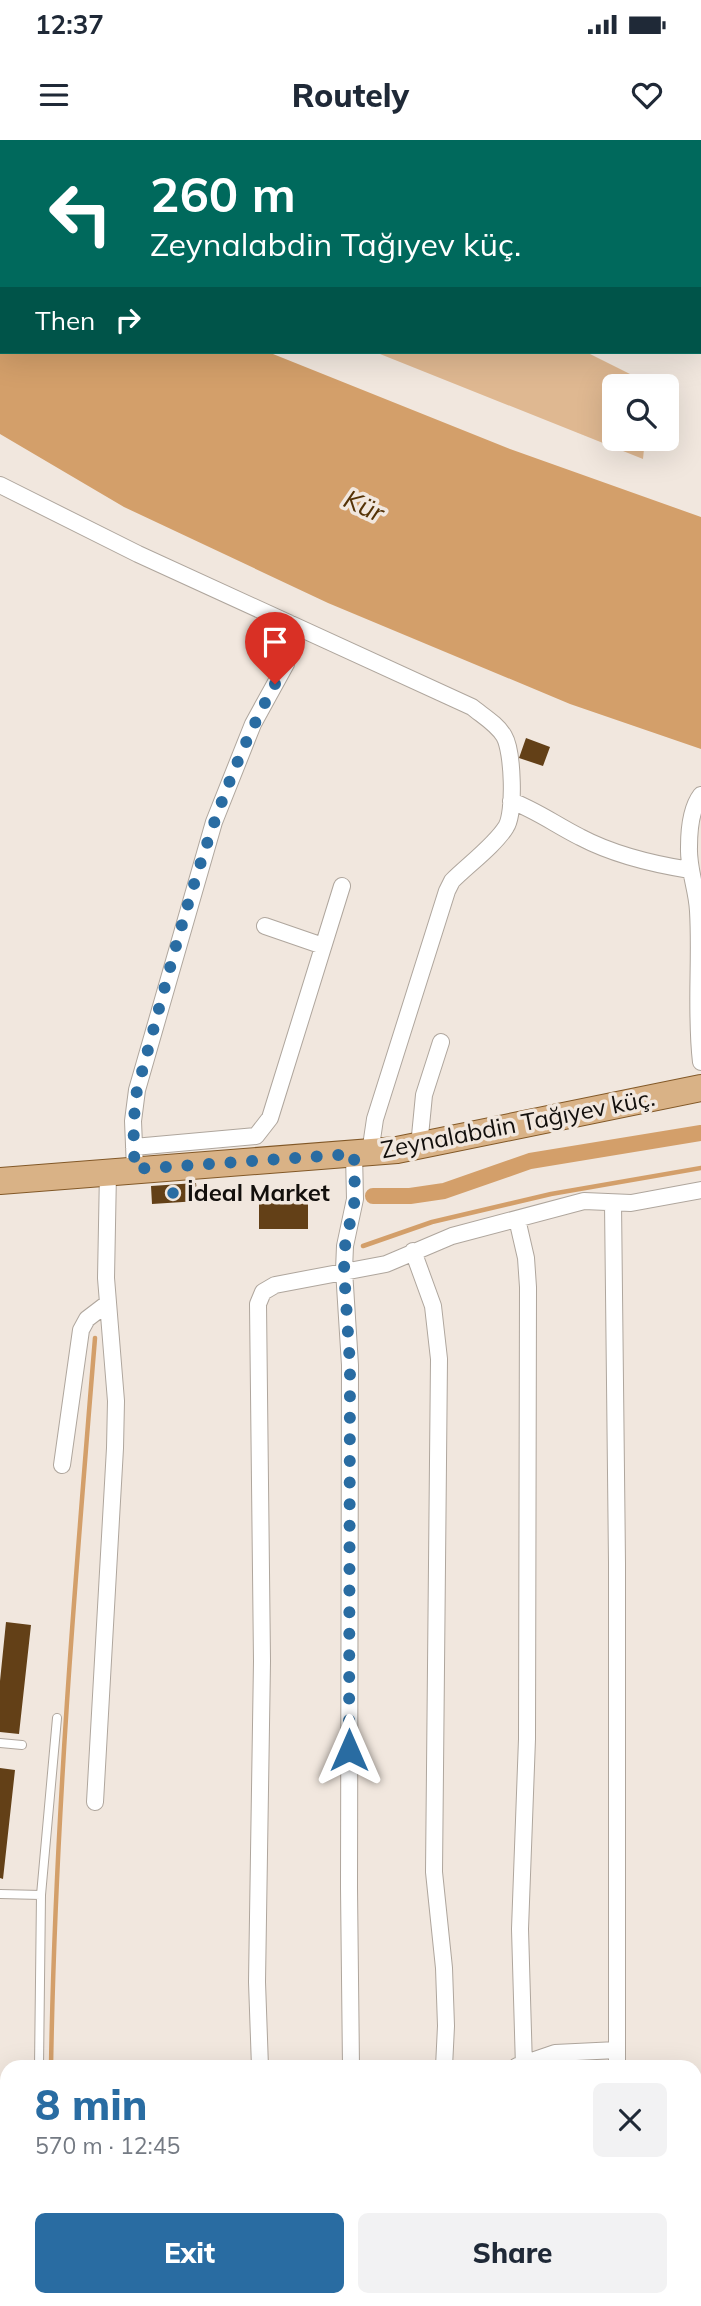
<!DOCTYPE html>
<meta charset="utf-8">
<style>
:root{--surface:#fff;--page:#f2f2f3;--text:#1f2937;--muted:#747a83;--accent:#296ca2}
body{margin:0;font-family:Mulish,sans-serif;background:var(--page);color:var(--text);height:100vh;display:flex;flex-direction:column;font-size:26px;white-space:nowrap}
*{box-sizing:border-box;margin:0}
p{font-size:23px;color:var(--muted)}
.icon{flex:none;width:38px;height:38px;fill:none;stroke:currentColor;stroke-width:2;stroke-linecap:round;stroke-linejoin:round}
.map{position:relative;flex:1;overflow:hidden}
.drawer{position:absolute;left:0px;top:1920px;width:702px;height:247px;display:flex;flex-direction:column;background:var(--surface);border-radius:21px 21px 0 0;box-shadow:0 7px 28px #0002}
.drawer>*{flex:none}
.top-card{position:absolute;left:0px;top:0px;width:702px;height:214px;box-shadow:0 7px 28px #0002;background:#00695c;color:#fff;overflow:hidden}
.controls{position:absolute;left:602px;top:234px;display:grid;gap:14px}
.controls a{display:grid;place-items:center;width:77px;height:77px;border-radius:10px;background:var(--surface);box-shadow:0 7px 28px #0002;font-size:35px}
.pin{position:absolute;display:grid;place-items:center;width:60px;height:60px;color:#fff;margin:-72px -30px;border-radius:50% 50% 50% 0;rotate:-45deg;box-shadow:0 0 7px #0007}
.pin .icon{rotate:45deg}
.me{position:absolute;width:77px;margin:-38px;rotate:0deg;stroke-linejoin:round;filter:drop-shadow(0 0 5px #0008)}
.turn{display:flex;align-items:center;gap:24px;height:147px;padding:0 35px;font-size:32px}
.turn .icon{width:91px;height:91px;stroke-width:2.5}
.turn b{display:block;font-size:49px;line-height:60px}
.then{display:flex;align-items:center;height:66px;padding:0 35px;background:#0003;gap:14px;font-size:26px}
.round{display:grid;place-items:center;flex:none;width:74px;height:74px;border-radius:10px;background:var(--page)}
.overview{display:flex;align-items:center;justify-content:space-between;height:119px;padding:0 35px}
h1{font-size:42px;font-weight:800;line-height:52px;color:var(--accent)}
.button{display:flex;gap:14px;margin-top:auto;padding:14px 35px}
.button a{flex:1;height:80px;border-radius:10px;background:var(--accent);color:#fff;font-size:28px;font-weight:800;line-height:80px;text-align:center}
.button a+a{background:var(--page);color:var(--text)}
.status{display:flex;justify-content:space-between;align-items:center;height:49px;padding:0 35px;background:var(--surface);direction:ltr}
.status svg{height:19px;fill:currentColor}
header{display:flex;justify-content:space-between;align-items:center;height:91px;padding:0 35px;background:var(--surface);font-size:32px;font-weight:800}
.map>svg:first-child{display:block}
</style>
<div class="status"><b>12:37</b><svg viewBox="0 0 49 12"><path d="M0 12V9h3v3zM5 12V6h3v6zM10 12V3h3v9zM15 12V0h3v12zM26 1h20v11H26zM47 4h2v5h-2z"/></svg></div>
<header><svg class="icon" aria-label="menu" viewBox="0 0 24 24"><path d="M4 6h16M4 12h16M4 18h16"/></svg>Routely<svg class="icon" aria-label="heart" viewBox="0 0 24 24"><path d="M12 20l-8-8c-3-5 5-10 8-4 3-6 11-1 8 4z"/></svg></header>
<div class="map">
<svg width="701" height="2166" viewBox="0 0 701 2166">
<rect width="100%" height="100%" fill="#f1e7de"/>
<path fill="#dfb891" d="M 414,0 L 701,0 L 701,146 L 700,2 Z
M 375,212 L 586,212 L 650,244 L 650,247 L 614,247 L 614,299 L 645,299 L 643,319 Z
M 0,1961 L 7,1968 L 7,2160 L 41,2160 L 41,2166 L 0,2166 Z"/>
<path fill="#d39f6a" d="M 0,68 L 2,212 L 268,212 L 510,309 L 701,377 L 701,609 L 570,564 L 328,463 L 124,367 L 0,294 Z"/>
<g fill="none" stroke-linecap="round" stroke-linejoin="round">
<path stroke="#d39f6a" stroke-width="4.5" d="M 363,1106 L 432,1082 L 551,1054 L 701,1028
M 51,1927 C 55,1683 75,1441 95,1198
M 74,2160 L 75,2166"/>
<path stroke="#d39f6a" stroke-width="16" d="M 373,1056 L 410,1056 L 444,1051 L 530,1021 L 701,993"/>
</g>
<path fill="#634017" d="M 526,598 L 550,607 L 543,626 L 519,618 Z
M 196,1043 L 198,1061 L 152,1064 L 151,1046 Z
M 259,1061 L 308,1061 L 308,1089 L 259,1089 Z
M 6,1482 L 31,1485 L 19,1594 L 0,1592 L 0,1541 Z
M 0,1628 L 15,1630 L 3,1739 L 0,1738 Z"/>
<g fill="none" stroke-linecap="round" stroke-linejoin="round">
<defs>
<path id="service" d="M 0,1603 L 22,1605
M 0,1754 L 41,1755
M 39,1927 L 41,1755 L 57,1578
M 0,2024 L 7,2055
M 23,2160 L 24,2166"/>
<path id="minor" d="M 0,345 L 138,414 L 472,567 C 483,576 497,584 504,596 C 513,611 515,673 506,687 C 495,705 468,725 452,741 L 447,751 L 375,979 L 370,1013
M 701,655 C 691,668 689,690 689,707 C 688,729 697,749 698,771 C 701,821 695,872 701,922
M 511,661 C 536,670 556,685 580,697 C 614,715 652,724 690,730
M 265,786 L 323,806
M 419,1006 L 424,955 L 441,902
M 134,1007 L 256,996 L 270,978 L 342,746
M 135,1029 L 133,981 L 137,950 L 214,682 L 253,584 L 286,524 L 289,510 L 289,483
M 613,1063 L 617,1423 L 617,1927
M 517,1079 L 526,1118 L 528,1147 L 527,1599 L 520,1789 L 524,1927
M 413,1111 L 433,1166 L 439,1219 L 434,1732 L 444,1828 L 446,1886 L 444,1927
M 62,1325 L 81,1190 L 87,1179 L 108,1163
M 95,1662 L 115,1308 L 116,1261 L 106,1138 L 108,1032
M 517,1926 L 555,1913 L 617,1910
M 260,1927 L 257,1842 L 262,1521 L 258,1164 L 263,1152 L 275,1145 L 386,1124 L 452,1096 L 584,1061 L 631,1063 L 701,1050
M 351,1927 L 349,1748 L 350,1225 L 344,1130 L 345,1106 L 355,1059 L 354,1014
M 619,2160 L 619,2166
M 263,2166 L 263,2160
M 402,2166 L 404,2160"/>
<path id="primary" d="M 0,1041 L 397,1010 L 701,948"/>
</defs>
<use href="#service" stroke="#afa69d" stroke-width="10"/>
<use href="#minor" stroke="#afa69d" stroke-width="18"/>
<use href="#primary" stroke="#825827" stroke-width="28"/>
<use href="#service" stroke="#fff" stroke-width="8"/>
<use href="#minor" stroke="#fff" stroke-width="16"/>
<use href="#primary" stroke="#d9b286" stroke-width="26"/>
</g>
<g fill="none" stroke-linecap="round" stroke-linejoin="round">
<path stroke="#296ca2" stroke-width="12" stroke-dasharray="0 21.6" d="M 275,544 C 206,670 175,813 137,950 C 133,977 133,1002 135,1029 L 354,1014 L 355,1059 L 345,1106 L 344,1130 L 350,1225 L 349,1610"/>
</g>
<circle fill="#296ca2" stroke="#f1e7de" stroke-width="2.5" cx="173" cy="1053" r="7"/>
<g text-anchor="middle" stroke-width="7" stroke-linejoin="round" paint-order="stroke">
<g font-size="24" fill="#120f0c" stroke="#f1e7de">
<text transform="translate(518 984) rotate(-11)" y="8">Zeynalabdin Tağıyev küç.</text>
</g>
<g font-size="24" font-weight="bold" fill="#120f0c" stroke="#f1e7de" text-anchor="start">
<text x="187" y="1061">İdeal Market</text>
</g>
<g font-size="26" font-style="italic" fill="#543206" stroke="#f1e7de">
<text transform="translate(364 366) rotate(25)" y="9">Kür</text>
</g>
</g>
</svg>
<div class="controls">
<a><svg class="icon" aria-label="search" viewBox="0 0 24 24"><circle cx="10" cy="10" r="6"/><path d="M15 15l6 6"/></svg></a>
</div>
<div class="pin" style="left:275px;top:544px;background:#d93025"><svg class="icon" aria-label="arrive" viewBox="0 0 24 24"><path d="M6 21V4h12l-3 4 3 4H6"/></svg></div>
<svg class="me" style="left:349px;top:1610px" viewBox="-20 -20 40 40"><path d="M0-17L14 15 0 8-14 15z" fill="#296ca2" stroke="#fff" stroke-width="4"/></svg>
<div class="top-card">
<div class="turn"><svg class="icon" aria-label="left" viewBox="0 0 24 24"><path d="M17 20v-9H6M10 6l-5 5 5 5"/></svg><div><b>260 m</b>Zeynalabdin Tağıyev küç.</div></div>
<div class="then">Then<svg class="icon" aria-label="right" viewBox="0 0 24 24"><path d="M7 20v-9h11M14 6l5 5-5 5"/></svg></div>
</div>
<section class="drawer">
<div class="overview"><div><h1>8 min</h1><p>570 m · 12:45</p></div><a class="round"><svg class="icon" aria-label="close" viewBox="0 0 24 24"><path d="M6 6l12 12M18 6L6 18"/></svg></a></div>
<div class="button"><a>Exit</a><a>Share</a></div>
</section>
</div>
